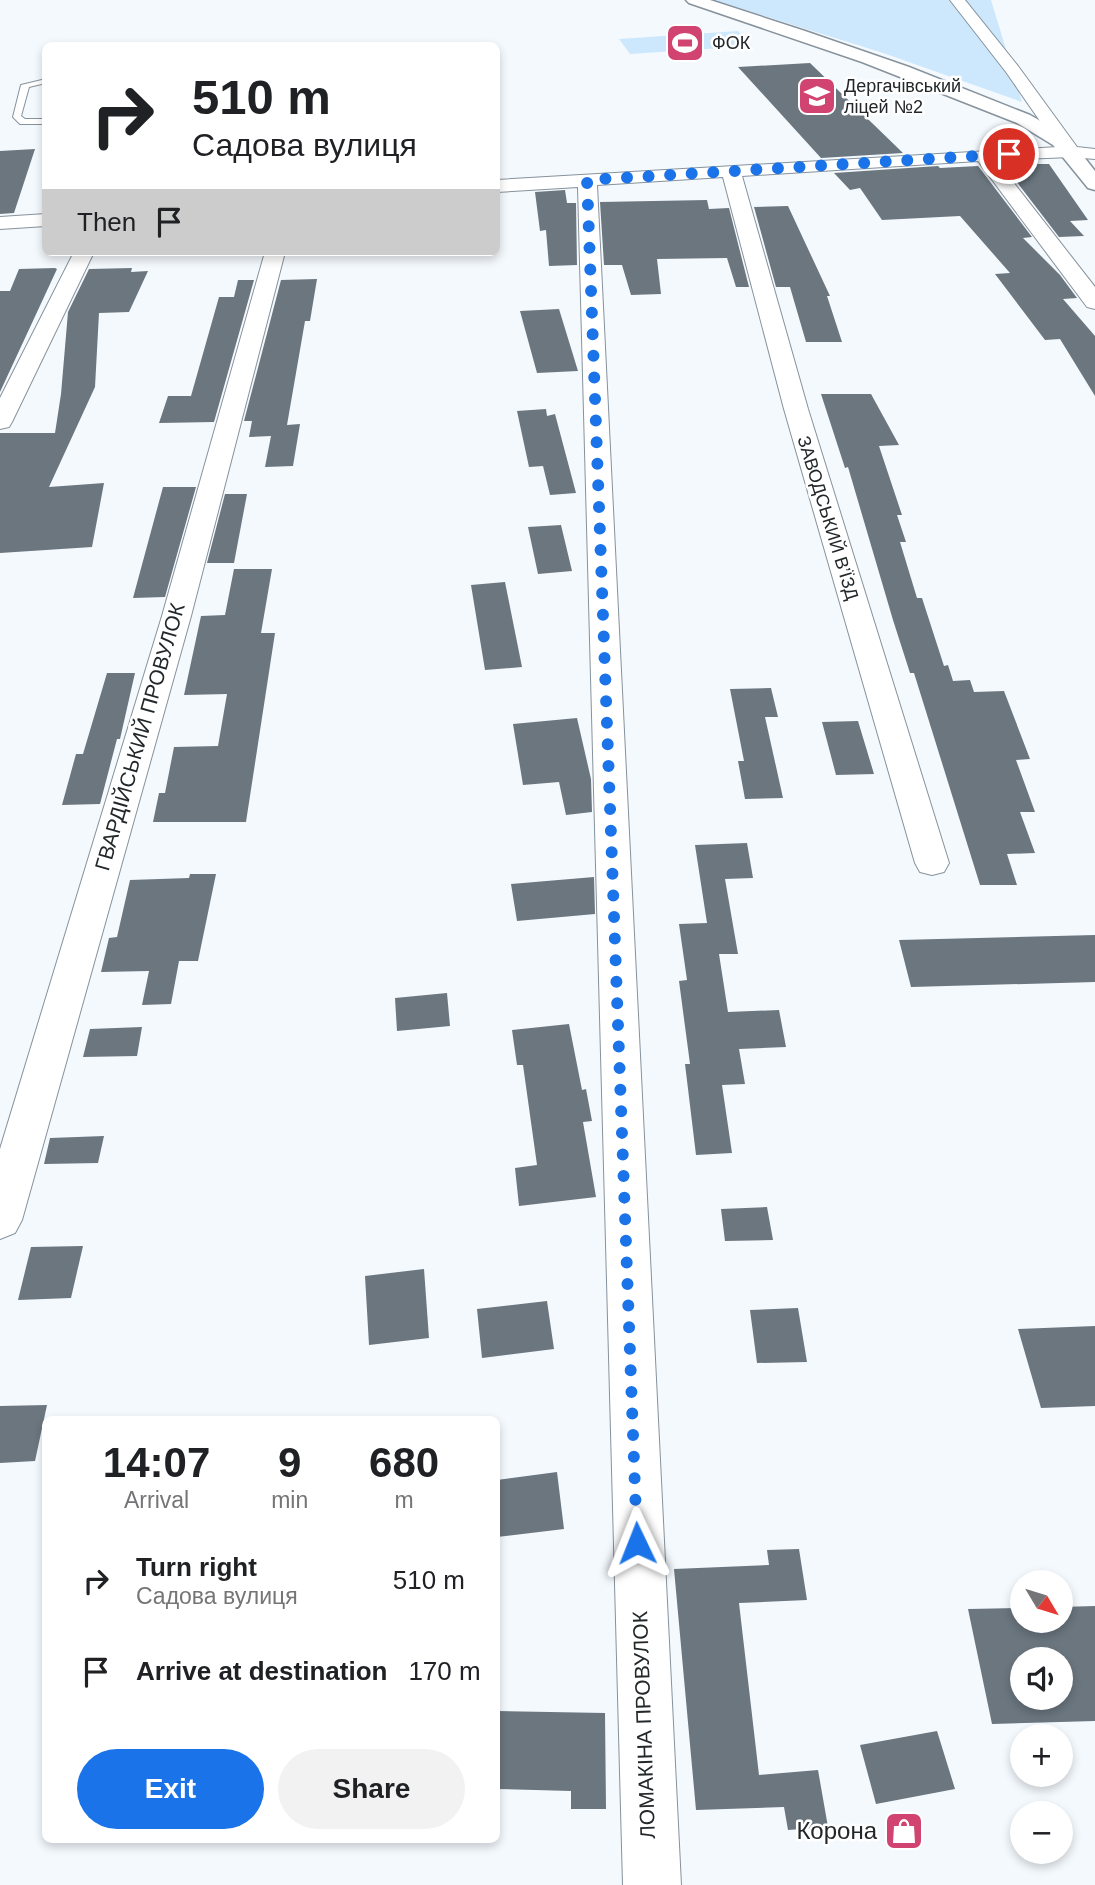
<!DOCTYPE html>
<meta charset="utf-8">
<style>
:root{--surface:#fff;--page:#f2f2f2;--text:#202124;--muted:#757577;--accent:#1a73e8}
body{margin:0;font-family:Helvetica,sans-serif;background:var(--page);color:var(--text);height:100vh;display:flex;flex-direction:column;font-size:26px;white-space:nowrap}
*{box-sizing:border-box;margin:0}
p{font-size:23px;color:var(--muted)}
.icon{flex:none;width:38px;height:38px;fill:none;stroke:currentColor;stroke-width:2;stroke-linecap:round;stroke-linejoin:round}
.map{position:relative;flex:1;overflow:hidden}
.side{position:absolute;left:42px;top:1416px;width:458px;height:427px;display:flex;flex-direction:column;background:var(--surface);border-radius:10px;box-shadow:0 4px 10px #0003}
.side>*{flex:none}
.top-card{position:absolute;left:42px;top:42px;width:458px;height:214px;border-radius:10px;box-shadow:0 4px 10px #0003;background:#fff;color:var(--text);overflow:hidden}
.needle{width:46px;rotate:128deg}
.controls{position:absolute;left:1010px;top:1570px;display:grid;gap:14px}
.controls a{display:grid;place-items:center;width:63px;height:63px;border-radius:50%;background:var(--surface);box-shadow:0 4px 10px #0003;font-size:35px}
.pin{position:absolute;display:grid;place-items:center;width:60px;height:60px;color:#fff;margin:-30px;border:4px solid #fff;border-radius:50%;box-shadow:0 2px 7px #0007}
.me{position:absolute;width:77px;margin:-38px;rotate:358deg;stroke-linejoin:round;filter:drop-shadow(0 0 5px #0008)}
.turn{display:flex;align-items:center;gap:24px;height:147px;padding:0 35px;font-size:32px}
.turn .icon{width:91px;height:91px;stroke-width:2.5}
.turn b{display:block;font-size:49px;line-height:60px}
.then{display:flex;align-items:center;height:66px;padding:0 35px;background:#0003;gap:14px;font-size:26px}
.eta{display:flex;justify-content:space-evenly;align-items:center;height:119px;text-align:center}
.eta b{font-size:42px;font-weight:700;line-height:49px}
.cta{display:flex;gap:14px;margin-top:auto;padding:14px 35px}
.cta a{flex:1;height:80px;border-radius:42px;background:var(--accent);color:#fff;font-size:28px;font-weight:700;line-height:80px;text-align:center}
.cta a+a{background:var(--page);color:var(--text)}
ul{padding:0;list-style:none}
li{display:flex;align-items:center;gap:21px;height:91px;padding:0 35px}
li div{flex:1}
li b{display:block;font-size:26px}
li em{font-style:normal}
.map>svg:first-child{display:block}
</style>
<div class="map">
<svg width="1095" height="1885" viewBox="0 0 1095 1885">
<rect width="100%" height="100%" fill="#f4f9fe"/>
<path fill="#cde8fc" d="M 713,0 L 991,0 L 1022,102 L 883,53 Z
M 738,31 L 752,46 L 630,54 L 619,39 Z"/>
<path fill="#6b767f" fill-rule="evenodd" d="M 810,63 L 903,153 L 821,158 L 738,67 Z
M 35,149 L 14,213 L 0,214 L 0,151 Z
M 1003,164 L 1049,164 L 1088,220 L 1070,221 L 1084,236 L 1059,237 Z
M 938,166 L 940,168 L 978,166 L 1032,237 L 1023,238 L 1060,275 L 1077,298 L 1063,299 L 1095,336 L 1095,396 L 1060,339 L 1045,340 L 995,274 L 1010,273 L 960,216 L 882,220 L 860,188 L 850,190 L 834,173 Z
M 565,190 L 567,203 L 576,203 L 577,265 L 549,266 L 546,230 L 540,231 L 535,192 Z
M 707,200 L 709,209 L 729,208 L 749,287 L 736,287 L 727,258 L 657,259 L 661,294 L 631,295 L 622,265 L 604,265 L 600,202 Z
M 788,206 L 830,296 L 827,296 L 842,342 L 806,342 L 790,287 L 776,287 L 754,207 Z
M 55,268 L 57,269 L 0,392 L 0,291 L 10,291 L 19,269 Z
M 132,268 L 131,272 L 148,271 L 129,312 L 99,313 L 95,387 L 49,487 L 104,483 L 92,547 L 0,553 L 0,433 L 55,433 L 61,394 L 68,312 L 89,269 Z
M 317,279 L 310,321 L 305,321 L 287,425 L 300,424 L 293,466 L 265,467 L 271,436 L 249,437 L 252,421 L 244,421 L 281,280 Z
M 238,280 L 254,280 L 214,422 L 159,423 L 168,396 L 191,396 L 219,297 L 234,297 Z
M 559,309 L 578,371 L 537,373 L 520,311 Z
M 821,394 L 871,394 L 899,445 L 879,446 L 902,515 L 897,515 L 906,542 L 900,542 L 917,598 L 922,598 L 944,666 L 948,665 L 953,681 L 970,680 L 974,692 L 1004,691 L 1030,759 L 1016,760 L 1035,812 L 1020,812 L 1035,853 L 1007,854 L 1017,885 L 980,885 L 914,673 L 910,673 L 893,620 L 848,467 L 845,468 Z
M 546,409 L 547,416 L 555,414 L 576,493 L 550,495 L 543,466 L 529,467 L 517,411 Z
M 163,487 L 196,487 L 165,597 L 133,598 Z
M 225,494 L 247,494 L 234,563 L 207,563 Z
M 561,525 L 572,571 L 538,574 L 528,527 Z
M 234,569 L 272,569 L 261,633 L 275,633 L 246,822 L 153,822 L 159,793 L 165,793 L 174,747 L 218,746 L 227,694 L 184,695 L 201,616 L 225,615 Z
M 505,582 L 522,667 L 485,670 L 471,585 Z
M 107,673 L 135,673 L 120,739 L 117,739 L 100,804 L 62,805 L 76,754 L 83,754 Z
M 771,688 L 778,717 L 765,717 L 783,798 L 745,799 L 738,761 L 744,761 L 730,689 Z
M 577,718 L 591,779 L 592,812 L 566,815 L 559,782 L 523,785 L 513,724 Z
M 858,721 L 874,774 L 836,775 L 822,722 Z
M 747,843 L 753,878 L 725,879 L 738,954 L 719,954 L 728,1012 L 779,1010 L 786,1047 L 739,1049 L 745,1084 L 722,1085 L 732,1153 L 696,1155 L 685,1064 L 690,1064 L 679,981 L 687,980 L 679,924 L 707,923 L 695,845 Z
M 190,874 L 216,874 L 198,961 L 179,961 L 171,1004 L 142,1005 L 149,971 L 101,972 L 109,938 L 117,937 L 130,880 L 189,878 Z
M 594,877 L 595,914 L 517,921 L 511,884 Z
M 1095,935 L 1095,982 L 911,987 L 899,940 Z
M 447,993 L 450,1026 L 397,1031 L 395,998 Z
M 569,1024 L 582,1090 L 586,1089 L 592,1121 L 583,1122 L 596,1197 L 519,1206 L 515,1168 L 537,1165 L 523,1065 L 517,1065 L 512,1030 Z
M 142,1027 L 137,1056 L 83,1057 L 90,1029 Z
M 104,1136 L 98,1163 L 44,1164 L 50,1138 Z
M 767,1207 L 773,1240 L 725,1241 L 721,1209 Z
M 83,1246 L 71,1298 L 18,1300 L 31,1247 Z
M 424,1269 L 429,1338 L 369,1345 L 365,1276 Z
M 547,1301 L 554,1349 L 482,1358 L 477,1309 Z
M 798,1308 L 807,1362 L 757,1363 L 750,1310 Z
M 1095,1326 L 1095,1406 L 1041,1408 L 1018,1329 Z
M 47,1405 L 35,1461 L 0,1463 L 0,1406 Z
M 557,1472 L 564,1529 L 497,1537 L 497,1480 Z
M 799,1549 L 807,1600 L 739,1603 L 759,1775 L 818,1770 L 828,1827 L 788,1830 L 784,1807 L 696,1810 L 674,1569 L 769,1565 L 767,1550 Z
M 1095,1606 L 1095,1721 L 992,1724 L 968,1609 L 1022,1608 L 1022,1620 L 1060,1620 L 1060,1607 ZM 1022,1659 L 1060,1659 L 1060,1698 L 1022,1698 Z
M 498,1711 L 605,1713 L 606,1809 L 571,1809 L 571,1791 L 497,1789 Z
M 937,1731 L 955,1789 L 876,1804 L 860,1745 Z"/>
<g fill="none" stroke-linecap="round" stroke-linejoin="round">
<defs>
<path id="service" d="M 46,79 L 46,83 L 29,87 L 21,116 L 25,119 L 46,119 L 46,124 L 20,124 L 13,117 L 21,85 Z"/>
<path id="minor" d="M 950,0 L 965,0 L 1018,66 L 1077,147 L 1095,149 L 1095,159 L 1071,157 L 996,160 L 1095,287 L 1095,309 L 1087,307 L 978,161 L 742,176 L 808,409 L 949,863 L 944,872 L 932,875 L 920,872 L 915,863 L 784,409 L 723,177 L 597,185 L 681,1885 L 623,1885 L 578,187 L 497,192 L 497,180 L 1058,147 L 1006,72 Z
M 46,214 L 46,226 L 0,229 L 0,217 Z
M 74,252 L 94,252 L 12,422 L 9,427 L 0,429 L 0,398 Z
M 265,252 L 285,252 L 191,616 L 22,1220 L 15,1233 L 0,1239 L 0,1149 L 162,616 Z"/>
<path id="tertiary" d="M 686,0 L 710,0 L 805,31 L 909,67 L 1030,115 L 1060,132 L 1077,148 L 1095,171 L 1095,190 L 1088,188 L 1053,145 L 1017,123 L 862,62 L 689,3 Z"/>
</defs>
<use href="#service" stroke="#86929c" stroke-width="2"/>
<use href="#minor" stroke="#86929c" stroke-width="2"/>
<use href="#tertiary" stroke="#86929c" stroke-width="3"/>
<use href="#service" fill="#fff" fill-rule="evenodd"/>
<use href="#minor" fill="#fff" fill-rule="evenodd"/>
<use href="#tertiary" fill="#fff" fill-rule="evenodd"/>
</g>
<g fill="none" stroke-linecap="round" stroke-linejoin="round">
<path stroke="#1a73e8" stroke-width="12" stroke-dasharray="0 21.6" d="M 637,1543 L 587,180 L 1009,154"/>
</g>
<defs>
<symbol id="stadium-square" viewBox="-11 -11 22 22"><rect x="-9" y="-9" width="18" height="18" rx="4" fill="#d14471" stroke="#fff"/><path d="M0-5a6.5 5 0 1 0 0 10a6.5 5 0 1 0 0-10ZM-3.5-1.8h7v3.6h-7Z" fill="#fff"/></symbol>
<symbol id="school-square" viewBox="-11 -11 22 22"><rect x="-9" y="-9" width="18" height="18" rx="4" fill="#d14471" stroke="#fff"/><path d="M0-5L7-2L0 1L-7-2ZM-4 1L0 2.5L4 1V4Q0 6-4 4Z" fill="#fff"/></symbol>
<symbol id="shop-square" viewBox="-11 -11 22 22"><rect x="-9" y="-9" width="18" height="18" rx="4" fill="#d14471" stroke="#fff"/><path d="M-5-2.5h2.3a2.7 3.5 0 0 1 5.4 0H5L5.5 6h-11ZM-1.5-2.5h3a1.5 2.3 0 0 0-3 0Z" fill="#fff"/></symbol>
</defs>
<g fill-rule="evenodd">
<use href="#stadium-square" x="663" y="21" width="44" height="44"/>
<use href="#school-square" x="795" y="74" width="44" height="44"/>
<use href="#shop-square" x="882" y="1809" width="44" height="44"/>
</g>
<g text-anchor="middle" stroke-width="5" stroke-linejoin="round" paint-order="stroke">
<g font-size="18" fill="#22272a" stroke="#fff" text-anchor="start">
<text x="712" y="49">ФОК</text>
<text x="844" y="92">Дергачівський<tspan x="844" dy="21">ліцей №2</tspan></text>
</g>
<g font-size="18" fill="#22272a" stroke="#fff">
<text transform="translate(828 518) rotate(73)" y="6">ЗАВОДСЬКИЙ В’ЇЗД</text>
</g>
<g font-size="21" fill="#22272a" stroke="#fff">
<text transform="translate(140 737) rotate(-74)" y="7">ГВАРДІЙСЬКИЙ ПРОВУЛОК</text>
<text transform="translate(644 1725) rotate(-92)" y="7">ЛОМАКІНА ПРОВУЛОК</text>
</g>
<g font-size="24" fill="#22272a" stroke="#fff" text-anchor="end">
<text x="877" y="1839">Корона</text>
</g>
</g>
</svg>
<div class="controls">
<a><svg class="needle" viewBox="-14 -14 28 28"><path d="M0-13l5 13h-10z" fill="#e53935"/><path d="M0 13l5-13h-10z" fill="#757577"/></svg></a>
<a><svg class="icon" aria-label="sound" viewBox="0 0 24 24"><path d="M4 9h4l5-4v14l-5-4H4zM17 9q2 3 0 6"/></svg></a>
<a>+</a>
<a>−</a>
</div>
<div class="pin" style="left:1009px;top:154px;background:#d93025"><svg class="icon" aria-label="arrive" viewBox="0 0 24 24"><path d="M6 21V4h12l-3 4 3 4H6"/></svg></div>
<svg class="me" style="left:637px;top:1543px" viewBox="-20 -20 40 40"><path d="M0-17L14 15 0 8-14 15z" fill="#1a73e8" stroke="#fff" stroke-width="4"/></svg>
<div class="top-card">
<div class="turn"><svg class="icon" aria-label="right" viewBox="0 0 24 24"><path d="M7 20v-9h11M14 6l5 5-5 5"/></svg><div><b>510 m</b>Садова вулиця</div></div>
<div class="then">Then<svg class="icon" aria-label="arrive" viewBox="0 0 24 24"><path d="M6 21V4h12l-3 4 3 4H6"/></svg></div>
</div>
<section class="side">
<div class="eta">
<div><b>14:07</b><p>Arrival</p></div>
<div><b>9</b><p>min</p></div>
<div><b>680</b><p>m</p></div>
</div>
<ul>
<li><svg class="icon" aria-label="right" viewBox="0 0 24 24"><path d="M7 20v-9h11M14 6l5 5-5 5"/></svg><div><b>Turn right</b><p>Садова вулиця</p></div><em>510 m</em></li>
<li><svg class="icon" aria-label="arrive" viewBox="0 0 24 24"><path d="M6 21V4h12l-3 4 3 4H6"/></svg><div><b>Arrive at destination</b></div><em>170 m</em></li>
</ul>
<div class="cta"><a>Exit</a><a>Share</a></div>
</section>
</div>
